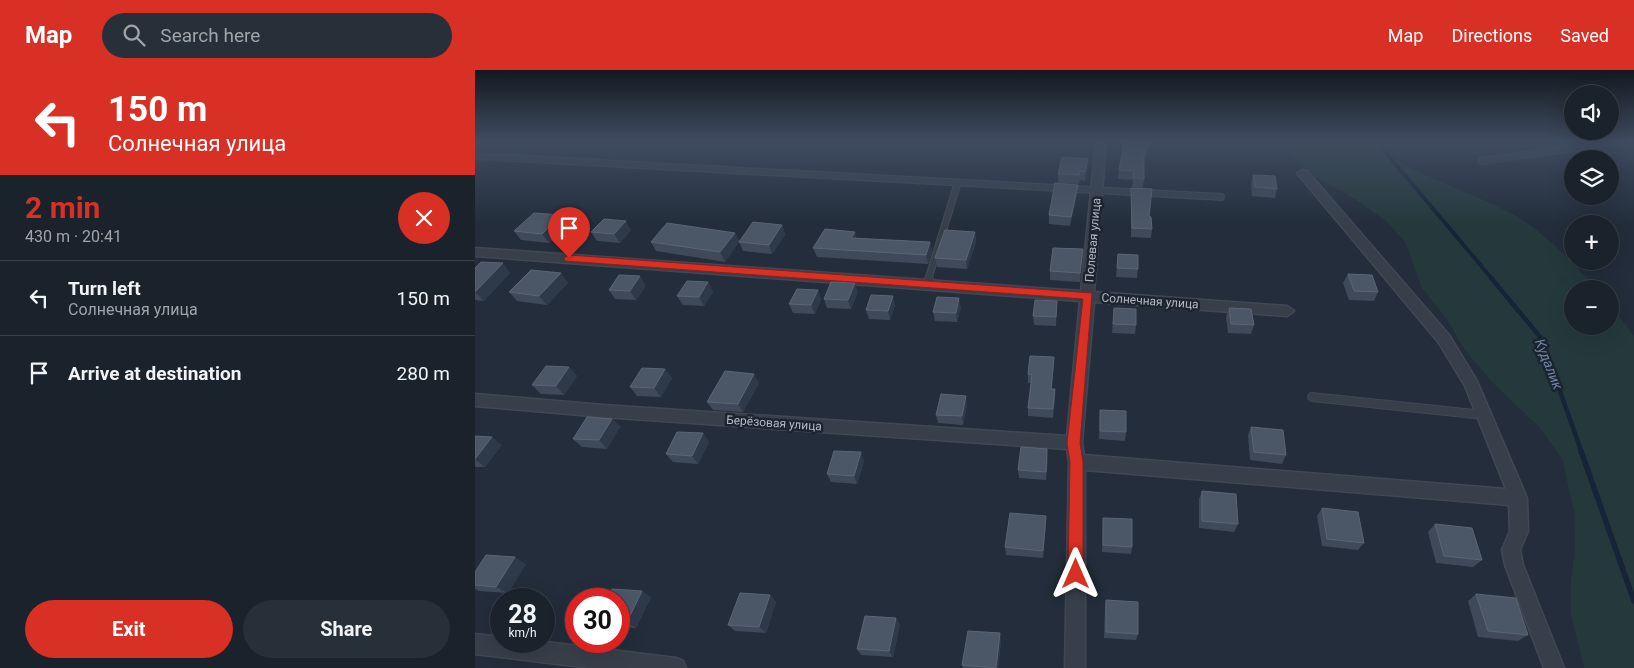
<!DOCTYPE html>
<meta charset="utf-8">
<style>
:root{--surface:#1a222c;--page:#272f38;--text:#f1f3f6;--muted:#9fa4a9;--line:#383f48;--accent:#d93025}
body{margin:0;font-family:Roboto,sans-serif;background:var(--page);color:var(--text);height:100vh;display:flex;flex-direction:column;font-size:19px;white-space:nowrap}
*{box-sizing:border-box;margin:0}
p{font-size:16px;color:var(--muted)}
.icon{flex:none;width:28px;height:28px;fill:none;stroke:currentColor;stroke-width:2;stroke-linecap:round;stroke-linejoin:round}
.map{position:relative;flex:1;overflow:hidden}
.details{display:flex;flex-direction:column;background:var(--surface);width:475px}
.details>*{flex:none}
.top-card{background:#d93025;color:#fff;overflow:hidden}
.buttons{position:absolute;left:1089px;top:15px;display:grid;gap:10px}
.buttons a{display:grid;place-items:center;width:55px;height:55px;border-radius:50%;background:var(--surface);box-shadow:0 5px 20px #0002,0 0 0 1px var(--line);font-size:25px}
.speed{position:absolute;left:15px;top:518px;display:flex;gap:10px;font-size:25px;font-weight:700;text-align:center}
.speed>*{display:grid;place-content:center;width:65px;height:65px;border-radius:50%;background:var(--surface);box-shadow:0 5px 20px #0002,0 0 0 1px var(--line);line-height:1}
.speed small{font-size:12px;font-weight:400}
.speed .limit{border:8px solid #d22;background:#fff;color:#111}
.pin{position:absolute;display:grid;place-items:center;width:42px;height:42px;color:#fff;margin:-51px -21px;border-radius:50% 50% 50% 0;rotate:-45deg;box-shadow:0 0 5px #0007}
.pin .icon{rotate:45deg}
.me{position:absolute;width:55px;margin:-28px;rotate:0deg;stroke-linejoin:round;filter:drop-shadow(0 0 4px #0008)}
.turn{display:flex;align-items:center;gap:18px;height:105px;padding:0 25px;font-size:22px}
.turn .icon{width:65px;height:65px;stroke-width:2.5}
.turn b{display:block;font-size:35px;line-height:42px}
.round{display:grid;place-items:center;flex:none;width:52px;height:52px;border-radius:26px;background:var(--page)}
.head{display:flex;align-items:center;justify-content:space-between;height:85px;padding:0 25px}
h1{font-size:30px;font-weight:700;line-height:38px;color:var(--accent)}
.action{display:flex;gap:10px;margin-top:auto;padding:10px 25px}
.action a{flex:1;height:58px;border-radius:30px;background:var(--accent);color:#fff;font-size:20px;font-weight:700;line-height:58px;text-align:center}
.action a+a{background:var(--page);color:var(--text)}
ul{padding:0;list-style:none}
li{display:flex;align-items:center;gap:15px;height:75px;padding:0 25px;border-top:1px solid var(--line)}
li div{flex:1}
li b{display:block;font-size:19px}
li em{font-style:normal}
header{display:flex;align-items:center;gap:30px;box-sizing:border-box;height:70px;padding:0 25px;background:var(--accent);color:#fff}
header strong{font-size:24px}
nav{display:flex;gap:28px;margin-inline-start:auto;font-size:18px}
.search{width:350px;height:45px;background:var(--page);display:flex;align-items:center;gap:12px;box-sizing:border-box;padding:0 18px;border-radius:28px;color:var(--muted);font-size:19px}
main{display:flex;flex:1;min-height:0}
.map>svg:first-child{display:block}
</style>
<header>
<strong>Map</strong>
<div class="search"><svg class="icon" aria-label="search" viewBox="0 0 24 24"><circle cx="10" cy="10" r="6"/><path d="M15 15l6 6"/></svg>Search here</div>
<nav><a>Map</a><a>Directions</a><a>Saved</a></nav>
</header>
<main>
<section class="details">
<div class="top-card">
<div class="turn"><svg class="icon" aria-label="left" viewBox="0 0 24 24"><path d="M17 20v-9H6M10 6l-5 5 5 5"/></svg><div><b>150 m</b>Солнечная улица</div></div>
</div>
<div class="head"><div><h1>2 min</h1><p>430 m · 20:41</p></div><a class="round" style="background:#d93025;color:#fff"><svg class="icon" aria-label="close" viewBox="0 0 24 24"><path d="M6 6l12 12M18 6L6 18"/></svg></a></div>
<ul>
<li><svg class="icon" aria-label="left" viewBox="0 0 24 24"><path d="M17 20v-9H6M10 6l-5 5 5 5"/></svg><div><b>Turn left</b><p>Солнечная улица</p></div><em>150 m</em></li>
<li><svg class="icon" aria-label="arrive" viewBox="0 0 24 24"><path d="M6 21V4h12l-3 4 3 4H6"/></svg><div><b>Arrive at destination</b></div><em>280 m</em></li>
</ul>
<div class="action"><a>Exit</a><a>Share</a></div>
</section>
<div class="map">
<svg width="1159" height="598" viewBox="0 0 1159 598">
<rect width="100%" height="100%" fill="#232d3b"/>
<path fill="#25393c" d="M 801,72 L 904,72 C 912,88 937,99 953,106 C 978,118 1005,127 1030,140 C 1066,158 1095,190 1122,219 L 1098,219 L 1098,256 L 1135,256 L 1135,234 L 1159,266 L 1159,598 L 1109,598 L 1096,545 L 1096,512 L 1100,477 L 1099,441 L 1087,389 L 1065,358 L 1019,314 L 991,282 L 971,248 L 947,218 L 930,172 L 912,152 L 883,131 L 838,105 Z"/>
<g fill="none" stroke-linecap="round" stroke-linejoin="round">
<path stroke="#172438" stroke-width="4" d="M 902,72 L 1018,210"/>
<path stroke="#172438" stroke-width="4.5" d="M 1017,209 L 1066,268 L 1107,383"/>
<path stroke="#172438" stroke-width="5.5" d="M 1106,381 L 1159,531"/>
<defs>
<path id="lane-far1" d="M 0,86 L 746,127
M 1007,91 L 1138,72
M 453,210 L 483,112"/>
<path id="lane" d="M 452,214 L 454,209
M 837,327 L 1009,345"/>
<path id="street" d="M 621,72 L 631,72 L 619,222 L 812,236 L 819,241 L 812,246 L 619,232 L 607,373 L 609,385 L 1031,419 L 990,316 L 964,273 L 822,103 L 828,100 L 832,101 L 974,265 L 1002,311 L 1052,428 L 1053,461 L 1045,480 L 1048,495 L 1089,598 L 1069,598 L 1030,495 L 1027,480 L 1035,461 L 1034,435 L 610,400 L 610,598 L 590,598 L 594,392 L 592,379 L 128,347 L 0,336 L 0,324 L 128,335 L 592,366 L 605,231 L 0,186 L 0,178 L 606,221 Z
M 0,564 L 26,567 L 26,571 L 63,571 L 201,588 L 208,591 L 211,598 L 115,598 L 0,584 Z"/>
</defs>
<use href="#lane-far1" stroke="#404854" stroke-width="8"/>
<use href="#lane" stroke="#404854" stroke-width="10"/>
<use href="#street" stroke="#404854" stroke-width="3"/>
<use href="#lane-far1" stroke="#373f4b" stroke-width="5.5"/>
<use href="#lane" stroke="#373f4b" stroke-width="8"/>
<use href="#street" fill="#373f4b" fill-rule="evenodd"/>
</g>
<path fill="#3f495a" d="M 674,72 L 672,85 L 669,85 L 669,109 L 668,118 L 657,117 L 658,110 L 643,109 L 644,100 Z
M 613,98 L 610,111 L 605,110 L 604,114 L 583,113 L 583,104 Z
M 778,105 L 802,119 L 800,128 L 777,126 L 776,114 Z
M 603,115 L 602,124 L 595,156 L 574,154 L 574,145 Z
M 656,118 L 677,159 L 676,168 L 656,167 Z
M 86,145 L 93,155 L 74,173 L 46,170 L 39,161 Z
M 307,155 L 310,165 L 297,184 L 268,181 L 264,172 L 250,192 L 181,181 L 176,172 L 260,163 L 264,171 Z
M 156,160 L 145,173 L 122,171 L 116,162 Z
M 500,162 L 501,172 L 492,199 L 462,197 L 460,188 Z
M 455,172 L 457,181 L 453,194 L 342,187 L 338,178 Z
M 643,184 L 663,199 L 662,208 L 641,207 Z
M 607,189 L 605,212 L 575,210 L 575,201 Z
M 0,198 L 35,203 L 9,231 L 0,230 Z
M 873,204 L 903,222 L 899,231 L 874,230 L 868,213 Z
M 233,212 L 238,222 L 229,236 L 208,235 L 202,226 Z
M 93,213 L 72,235 L 42,231 L 34,222 Z
M 171,216 L 161,230 L 140,229 L 134,220 Z
M 383,222 L 376,239 L 352,238 L 349,229 Z
M 346,229 L 340,244 L 318,243 L 314,234 Z
M 582,231 L 581,256 L 559,255 L 558,246 Z
M 420,235 L 415,250 L 394,249 L 391,240 Z
M 486,237 L 482,252 L 460,251 L 458,242 Z
M 639,238 L 661,255 L 660,264 L 637,263 Z
M 754,238 L 779,255 L 776,264 L 753,263 L 751,247 Z
M 579,287 L 577,319 L 580,328 L 578,348 L 553,346 L 553,338 L 556,313 L 553,313 L 553,304 Z
M 94,297 L 102,306 L 89,325 L 66,324 L 57,315 Z
M 190,299 L 197,308 L 186,327 L 162,326 L 155,317 Z
M 284,313 L 268,342 L 238,340 L 232,332 Z
M 492,335 L 488,355 L 463,353 L 461,345 Z
M 625,340 L 651,362 L 650,371 L 624,369 Z
M 137,349 L 145,357 L 132,379 L 107,377 L 98,369 Z
M 776,357 L 811,385 L 807,394 L 775,390 L 773,365 Z
M 228,363 L 234,372 L 223,394 L 198,392 L 191,384 Z
M 0,366 L 27,375 L 10,397 L 0,397 Z
M 573,387 L 571,410 L 544,408 L 543,400 Z
M 389,391 L 382,414 L 356,412 L 352,404 Z
M 727,421 L 763,454 L 759,462 L 724,458 L 724,429 Z
M 847,438 L 889,473 L 883,480 L 847,476 L 842,446 Z
M 628,448 L 657,477 L 656,484 L 627,482 Z
M 571,454 L 568,488 L 531,485 L 530,477 Z
M 960,454 L 1007,490 L 998,497 L 961,493 L 953,462 Z
M 51,494 L 33,523 L 4,521 L 0,519 L 0,502 Z
M 1001,524 L 1053,565 L 1043,571 L 1003,567 L 993,531 Z
M 295,525 L 301,532 L 291,563 L 260,561 L 253,555 Z
M 176,527 L 161,558 L 144,557 L 144,529 Z
M 631,530 L 663,564 L 661,570 L 629,568 L 630,536 Z
M 425,554 L 418,587 L 386,585 L 382,579 Z
M 526,570 L 523,598 L 488,598 L 487,595 Z"/>
<path fill="#2e3949" d="M 613,89 L 613,98 L 610,111 L 610,102 Z
M 603,115 L 602,124 L 595,156 L 596,147 Z
M 86,145 L 93,155 L 74,173 L 67,164 Z
M 151,151 L 156,160 L 145,173 L 139,164 Z
M 307,155 L 310,165 L 297,184 L 294,175 Z
M 380,162 L 382,171 L 376,168 Z
M 500,162 L 501,172 L 492,199 L 491,190 Z
M 260,163 L 264,172 L 250,192 L 245,182 Z
M 455,172 L 457,181 L 453,194 L 451,185 Z
M 28,193 L 35,203 L 9,231 L 0,222 Z
M 86,203 L 93,213 L 72,235 L 64,226 Z
M 165,206 L 171,216 L 161,230 L 155,221 Z
M 233,212 L 238,222 L 229,236 L 224,227 Z
M 380,213 L 383,222 L 376,239 L 373,230 Z
M 343,220 L 346,229 L 340,244 L 336,235 Z
M 418,226 L 420,235 L 415,250 L 413,241 Z
M 484,228 L 486,237 L 482,252 L 481,243 Z
M 579,287 L 579,296 L 576,328 L 576,319 Z
M 94,297 L 102,306 L 89,325 L 81,316 Z
M 190,299 L 197,308 L 186,327 L 179,318 Z
M 279,304 L 284,313 L 268,342 L 263,334 Z
M 580,319 L 580,328 L 578,348 L 578,339 Z
M 491,326 L 492,335 L 488,355 L 487,346 Z
M 137,349 L 145,357 L 132,379 L 124,370 Z
M 228,363 L 234,372 L 223,394 L 217,386 Z
M 17,367 L 27,375 L 10,397 L 0,389 Z
M 572,379 L 573,387 L 571,410 L 571,402 Z
M 386,382 L 389,391 L 382,414 L 379,406 Z
M 571,446 L 571,454 L 568,488 L 568,481 Z
M 40,487 L 51,494 L 33,523 L 21,517 Z
M 167,521 L 176,527 L 161,558 L 152,552 Z
M 295,525 L 301,532 L 291,563 L 284,557 Z
M 421,548 L 425,554 L 418,587 L 414,581 Z
M 525,563 L 526,570 L 523,598 L 521,598 Z"/>
<path fill="#4b5666" stroke="#5c6575" d="M 649,72 L 674,72 L 674,76 L 669,76 L 669,109 L 658,108 L 659,101 L 644,100 Z
M 587,87 L 613,89 L 610,102 L 605,101 L 604,105 L 583,104 Z
M 778,105 L 800,106 L 802,119 L 780,117 Z
M 580,113 L 603,115 L 596,147 L 574,145 Z
M 656,118 L 677,119 L 674,146 L 676,147 L 677,159 L 657,158 Z
M 59,143 L 86,145 L 67,164 L 39,161 Z
M 129,149 L 151,151 L 139,164 L 116,162 Z
M 278,152 L 307,155 L 294,175 L 264,172 Z
M 192,153 L 260,163 L 245,182 L 176,172 Z
M 350,159 L 380,162 L 376,168 L 455,172 L 451,185 L 338,178 Z
M 470,160 L 500,162 L 491,190 L 460,188 Z
M 578,178 L 608,179 L 605,203 L 575,201 Z
M 643,184 L 663,185 L 663,199 L 642,198 Z
M 6,192 L 28,193 L 0,222 L 0,198 Z
M 56,200 L 86,203 L 64,226 L 34,222 Z
M 873,204 L 897,205 L 903,222 L 879,221 Z
M 144,205 L 165,206 L 155,221 L 134,220 Z
M 212,211 L 233,212 L 224,227 L 202,226 Z
M 356,212 L 380,213 L 373,230 L 349,229 Z
M 322,219 L 343,220 L 336,235 L 314,234 Z
M 396,225 L 418,226 L 413,241 L 391,240 Z
M 462,227 L 484,228 L 481,243 L 458,242 Z
M 560,230 L 582,231 L 581,247 L 558,246 Z
M 639,238 L 661,239 L 661,255 L 638,254 Z
M 754,238 L 776,239 L 779,255 L 756,254 Z
M 555,286 L 579,287 L 576,319 L 580,319 L 578,339 L 553,338 L 557,305 L 553,304 Z
M 71,296 L 94,297 L 81,316 L 57,315 Z
M 167,298 L 190,299 L 179,318 L 155,317 Z
M 250,301 L 279,304 L 263,334 L 232,332 Z
M 466,324 L 491,326 L 487,346 L 461,345 Z
M 625,340 L 651,341 L 651,362 L 625,361 Z
M 112,347 L 137,349 L 124,370 L 98,369 Z
M 776,357 L 808,360 L 811,385 L 779,382 Z
M 202,362 L 228,363 L 217,386 L 191,384 Z
M 0,366 L 17,367 L 0,389 Z
M 546,377 L 572,379 L 571,402 L 543,400 Z
M 359,381 L 386,382 L 379,406 L 352,404 Z
M 727,421 L 761,424 L 763,454 L 727,451 Z
M 847,438 L 883,442 L 889,473 L 852,469 Z
M 535,443 L 571,446 L 568,481 L 530,477 Z
M 628,448 L 657,449 L 657,477 L 628,475 Z
M 960,454 L 997,458 L 1007,490 L 969,486 Z
M 11,485 L 40,487 L 21,517 L 0,515 L 0,502 Z
M 137,519 L 167,521 L 152,552 L 144,551 L 144,529 L 132,529 Z
M 265,523 L 295,525 L 284,557 L 253,555 Z
M 1001,524 L 1041,528 L 1053,565 L 1013,561 Z
M 631,530 L 663,532 L 663,564 L 631,562 Z
M 390,546 L 421,548 L 414,581 L 382,579 Z
M 493,561 L 525,563 L 521,598 L 487,595 Z"/>
<linearGradient id="sky" x2="0" y2="1"><stop stop-color="#131920"/><stop offset="0.46" stop-color="#3f4c60"/><stop offset="1" stop-color="#3f4c60" stop-opacity="0"/></linearGradient>
<rect width="1159" height="155" fill="url(#sky)"/>
<path fill="#d93025" stroke="#8d1f18" d="M 94,185 L 617,223 L 605,373 L 608,392 L 608,504 L 606,509 L 601,511 L 596,509 L 593,504 L 595,392 L 592,373 L 608,229 L 90,191 L 89,188 Z"/>
<g text-anchor="middle" stroke-width="5" stroke-linejoin="round" paint-order="stroke">
<g font-size="12" fill="#b3bac7" stroke="#1c2430">
<text transform="translate(618 170) rotate(-85)" y="4">Полевая улица</text>
<text transform="translate(675 231) rotate(4)" y="4">Солнечная улица</text>
<text transform="translate(299 353) rotate(4)" y="4">Берёзовая улица</text>
</g>
<g font-size="14" font-style="italic" fill="#6d83a5" stroke="#1c2430">
<text transform="translate(1074 294) rotate(68)" y="5">Кудалик</text>
</g>
</g>
</svg>
<div class="buttons">
<a><svg class="icon" aria-label="sound" viewBox="0 0 24 24"><path d="M4 9h4l5-4v14l-5-4H4zM17 9q2 3 0 6"/></svg></a>
<a><svg class="icon" aria-label="layers" viewBox="0 0 24 24"><path d="M12 4l9 5-9 5-9-5zM3 14l9 5 9-5"/></svg></a>
<a>+</a>
<a>−</a>
</div>
<div class="speed"><div>28<small>km/h</small></div><div class="limit">30</div></div>
<div class="pin" style="left:94px;top:188px;background:#d93025"><svg class="icon" aria-label="arrive" viewBox="0 0 24 24"><path d="M6 21V4h12l-3 4 3 4H6"/></svg></div>
<svg class="me" style="left:601px;top:504px" viewBox="-20 -20 40 40"><path d="M0-17L14 15 0 8-14 15z" fill="#d93025" stroke="#fff" stroke-width="4"/></svg>
</div>
</main>
